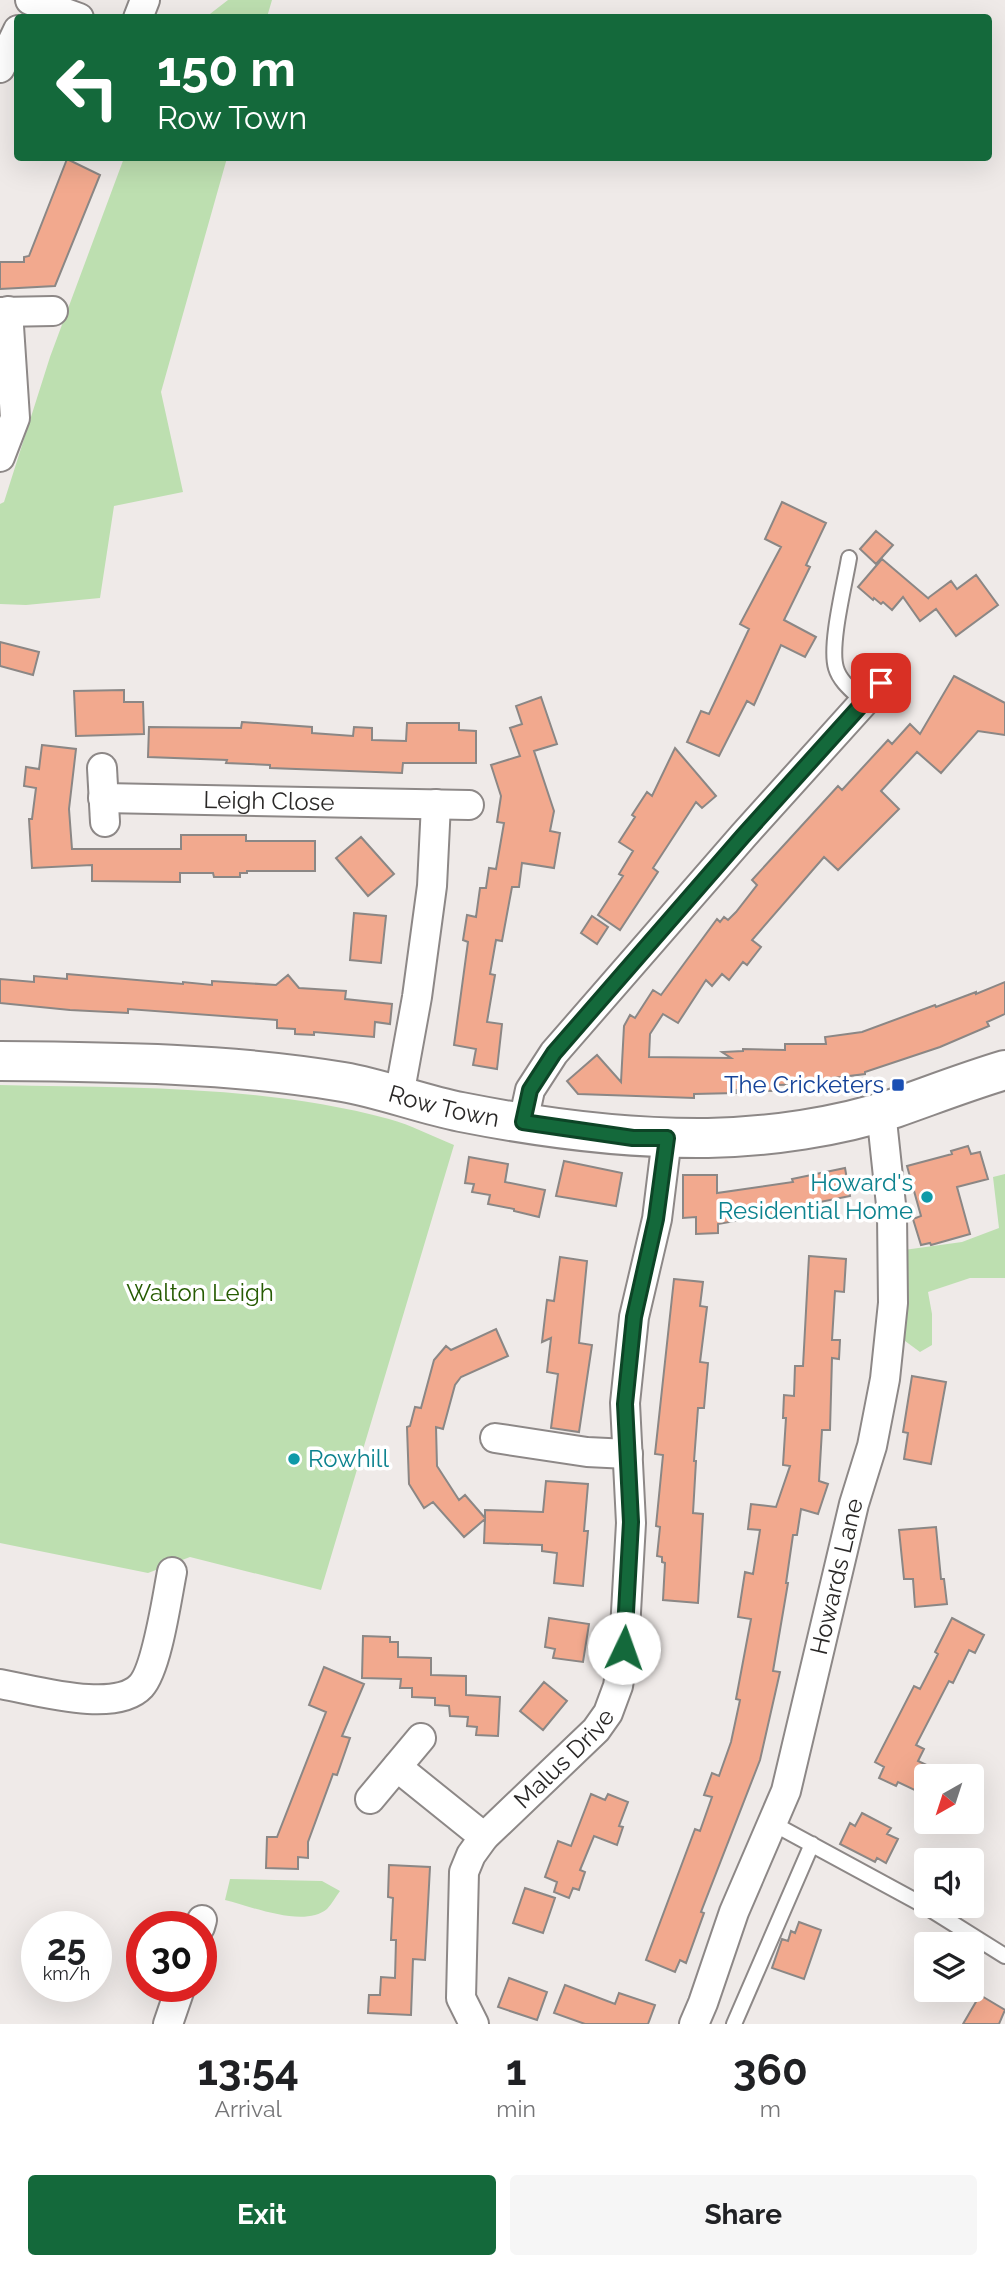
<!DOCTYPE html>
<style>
:root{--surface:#fff;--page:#f6f6f6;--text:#202124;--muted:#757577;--accent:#14693b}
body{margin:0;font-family:Raleway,sans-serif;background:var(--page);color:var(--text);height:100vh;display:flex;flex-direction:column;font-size:26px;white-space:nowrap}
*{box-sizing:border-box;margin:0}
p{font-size:23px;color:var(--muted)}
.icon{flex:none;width:38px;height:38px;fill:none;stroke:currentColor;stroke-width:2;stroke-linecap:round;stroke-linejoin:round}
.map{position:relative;height:2024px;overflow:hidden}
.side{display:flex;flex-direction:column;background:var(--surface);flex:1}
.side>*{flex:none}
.banner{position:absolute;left:14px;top:14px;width:978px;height:147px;border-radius:7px;box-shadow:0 7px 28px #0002;background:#14693b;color:#fff;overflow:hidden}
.needle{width:46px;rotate:219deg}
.fabs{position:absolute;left:914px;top:1764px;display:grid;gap:14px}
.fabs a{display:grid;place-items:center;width:70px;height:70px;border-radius:7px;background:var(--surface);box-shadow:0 7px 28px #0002;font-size:35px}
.speed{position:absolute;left:21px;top:1911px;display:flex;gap:14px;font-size:35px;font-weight:700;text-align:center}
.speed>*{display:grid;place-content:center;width:91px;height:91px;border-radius:50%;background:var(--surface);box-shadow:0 7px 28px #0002;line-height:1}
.speed small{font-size:18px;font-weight:400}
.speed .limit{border:10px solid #d22;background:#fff;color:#111}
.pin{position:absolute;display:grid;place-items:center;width:60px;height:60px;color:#fff;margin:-30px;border-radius:14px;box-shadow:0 4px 10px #0006}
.me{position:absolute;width:77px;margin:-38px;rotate:3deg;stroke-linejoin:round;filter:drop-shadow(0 0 5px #0008)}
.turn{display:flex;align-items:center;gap:24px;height:147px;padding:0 28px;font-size:32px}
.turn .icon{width:91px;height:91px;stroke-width:2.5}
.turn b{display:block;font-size:49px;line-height:60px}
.eta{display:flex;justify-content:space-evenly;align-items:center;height:119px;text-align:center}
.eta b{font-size:42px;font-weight:700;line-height:49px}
.cta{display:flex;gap:14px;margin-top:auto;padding:14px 28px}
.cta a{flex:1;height:80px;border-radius:7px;background:var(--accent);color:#fff;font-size:28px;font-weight:700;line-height:80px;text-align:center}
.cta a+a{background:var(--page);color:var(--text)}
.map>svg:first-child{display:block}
</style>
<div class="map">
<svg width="1005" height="2024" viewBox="0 0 1005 2024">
<rect width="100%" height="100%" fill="#efeae8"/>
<path fill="#bddfb0" d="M 228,0 L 272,0 L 267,17 L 206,17 Z
M 124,158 L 227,158 L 161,392 L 183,492 L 114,506 L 100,598 L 26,605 L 0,604 L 0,504 L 4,502 L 50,357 Z
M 0,1085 C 130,1088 263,1085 389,1119 C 411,1125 432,1136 454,1145 L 321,1590 L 190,1557 L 148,1573 L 0,1543 Z
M 1005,1174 L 1005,1278 L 970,1278 L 928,1292 L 932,1314 L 932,1345 L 920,1352 L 901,1338 L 904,1250 L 962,1242 L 999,1228 L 993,1177 Z
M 230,1879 L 322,1881 L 340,1891 C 336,1896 332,1904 327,1909 C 304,1928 253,1907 225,1900 Z"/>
<path fill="#f2a98e" stroke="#8b8785" stroke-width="2" d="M 67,159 L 100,175 L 55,286 L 0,289 L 0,262 L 24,262 L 24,257 L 29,256 Z
M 782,502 L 826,523 L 806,565 L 810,567 L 784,620 L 816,637 L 805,657 L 781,645 L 754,705 L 747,701 L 719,756 L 687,742 L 701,711 L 709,714 L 749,629 L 740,624 L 781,547 L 765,539 Z
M 876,531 L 893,545 L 876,564 L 860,549 Z
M 882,559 L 929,599 L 928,598 L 951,581 L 957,589 L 976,575 L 998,605 L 956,636 L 936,609 L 920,621 L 903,597 L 892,610 L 883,602 L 881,604 L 874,598 L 873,600 L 858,587 Z
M 0,642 L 39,652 L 33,675 L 0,666 Z
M 954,676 L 1005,703 L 1005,735 L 978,731 L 941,773 L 917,752 L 881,791 L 899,809 L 838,870 L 824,857 L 752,940 L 761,947 L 747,965 L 743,962 L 729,980 L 722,974 L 712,986 L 706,980 L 678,1023 L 663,1014 L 650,1034 L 649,1057 L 731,1058 L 722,1052 L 743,1051 L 743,1049 L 785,1050 L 785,1044 L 826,1044 L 825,1037 L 862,1032 L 935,1005 L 936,1007 L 976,992 L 976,994 L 1005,982 L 1005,1014 L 987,1022 L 989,1026 L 940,1047 L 865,1072 L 865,1074 L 818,1080 L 818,1084 L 776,1085 L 776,1091 L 736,1090 L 736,1093 L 694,1094 L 694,1098 L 578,1094 L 567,1081 L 597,1055 L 621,1082 L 624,1026 L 630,1015 L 635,1018 L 653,990 L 661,995 L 717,919 L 720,922 L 724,917 L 728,920 L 736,912 L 757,885 L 752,880 L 838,786 L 842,790 L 888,740 L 892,744 L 910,724 L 920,734 Z
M 124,690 L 124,702 L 143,702 L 144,734 L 76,736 L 74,691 Z
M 541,697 L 557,744 L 534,751 L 554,811 L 550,831 L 560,833 L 554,868 L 522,863 L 519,887 L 512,887 L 502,941 L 496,940 L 490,974 L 495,975 L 487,1022 L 502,1024 L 497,1069 L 473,1065 L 476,1049 L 454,1045 L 468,942 L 463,940 L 467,915 L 476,917 L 480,888 L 486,888 L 489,868 L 496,869 L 504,823 L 497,822 L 501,796 L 491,765 L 520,756 L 510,728 L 522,724 L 516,706 Z
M 242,722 L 312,727 L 312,733 L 353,736 L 354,727 L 372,728 L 372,740 L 406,741 L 407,723 L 459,723 L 459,730 L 476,731 L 476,763 L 403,763 L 402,773 L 270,768 L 270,765 L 226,763 L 227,760 L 148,757 L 149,727 L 241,728 Z
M 42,745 L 76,749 L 69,809 L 72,849 L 181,849 L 181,835 L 246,835 L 246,841 L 315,841 L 315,871 L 247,871 L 247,873 L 240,873 L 240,877 L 214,877 L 213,873 L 180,873 L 180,882 L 92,881 L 92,865 L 32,868 L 29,819 L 32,819 L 36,788 L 24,786 L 26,767 L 39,769 Z
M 675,748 L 716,796 L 702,808 L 696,802 L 653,868 L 658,872 L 620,930 L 598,915 L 623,876 L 619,874 L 633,851 L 619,842 L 635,817 L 632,815 L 647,792 L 652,796 Z
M 361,837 L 394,874 L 368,896 L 336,858 Z
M 354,913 L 386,916 L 381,963 L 350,960 Z
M 592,916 L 608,927 L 597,944 L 581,933 Z
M 67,974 L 183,984 L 183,982 L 212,985 L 212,981 L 276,985 L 288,975 L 299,988 L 346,991 L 345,999 L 392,1004 L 390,1024 L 375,1022 L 374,1037 L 314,1032 L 314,1035 L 295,1034 L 295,1029 L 277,1028 L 277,1020 L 128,1009 L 128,1013 L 70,1010 L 0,1003 L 0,979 L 34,982 L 34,976 L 67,979 Z
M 968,1146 L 971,1154 L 980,1152 L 988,1179 L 957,1187 L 970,1234 L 931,1245 L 930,1243 L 921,1245 L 913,1219 L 921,1216 L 907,1166 L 952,1154 L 951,1151 Z
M 469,1157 L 508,1164 L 505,1182 L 545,1190 L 539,1217 L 514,1211 L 514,1209 L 488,1204 L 490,1195 L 472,1192 L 474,1184 L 465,1183 Z
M 564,1161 L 622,1173 L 616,1206 L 556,1196 Z
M 845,1168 L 850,1196 L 790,1208 L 790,1211 L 718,1224 L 718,1233 L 696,1234 L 696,1217 L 683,1218 L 683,1175 L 717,1175 L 717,1193 L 793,1182 L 792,1179 Z
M 809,1256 L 846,1259 L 844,1292 L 835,1291 L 832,1340 L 840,1340 L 839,1359 L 832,1358 L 830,1430 L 822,1430 L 819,1481 L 828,1484 L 818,1514 L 801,1509 L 797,1535 L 793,1535 L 786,1583 L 788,1583 L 773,1671 L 780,1672 L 760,1760 L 701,1912 L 704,1913 L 686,1963 L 680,1960 L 675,1972 L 646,1960 L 695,1829 L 700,1831 L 712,1797 L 704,1795 L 712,1773 L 719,1776 L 731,1742 L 740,1700 L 736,1699 L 751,1619 L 738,1617 L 745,1572 L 753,1574 L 760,1530 L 748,1529 L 751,1504 L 776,1507 L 790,1466 L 783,1465 L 786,1418 L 783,1418 L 784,1395 L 794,1396 L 795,1366 L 803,1366 Z
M 560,1257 L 587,1261 L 579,1343 L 592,1345 L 579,1432 L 551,1428 L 558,1374 L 547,1372 L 551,1338 L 542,1342 L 547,1300 L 554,1301 Z
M 674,1279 L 703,1282 L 700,1306 L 707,1307 L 700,1362 L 708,1363 L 704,1408 L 698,1408 L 694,1461 L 696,1461 L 693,1513 L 703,1514 L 698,1603 L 663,1600 L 665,1563 L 662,1562 L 662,1557 L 657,1556 L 660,1527 L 656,1526 L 663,1455 L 655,1454 Z
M 496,1329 L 508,1356 L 461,1377 L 455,1385 L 443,1429 L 436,1427 L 437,1466 L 459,1500 L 465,1495 L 485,1518 L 485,1510 L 543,1512 L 546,1481 L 588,1484 L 584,1531 L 588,1531 L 583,1586 L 554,1583 L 557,1553 L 542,1551 L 542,1545 L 484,1543 L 485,1519 L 464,1537 L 433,1502 L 424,1508 L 409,1484 L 407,1427 L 410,1426 L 415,1407 L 421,1408 L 434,1360 L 446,1346 L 451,1350 Z
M 912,1376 L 946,1382 L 931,1464 L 904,1459 L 908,1433 L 903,1432 Z
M 936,1527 L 941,1579 L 944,1579 L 947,1604 L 915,1607 L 913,1579 L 904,1579 L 899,1530 Z
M 549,1618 L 589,1624 L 583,1662 L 553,1658 L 555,1649 L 545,1647 Z
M 952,1618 L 984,1635 L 975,1653 L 969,1650 L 953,1683 L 949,1681 L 916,1745 L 924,1749 L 918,1761 L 935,1769 L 931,1776 L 926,1776 L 926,1787 L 923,1794 L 898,1782 L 896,1786 L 879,1778 L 884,1767 L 875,1762 L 914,1686 L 920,1689 L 938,1654 L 935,1652 Z
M 363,1636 L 390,1637 L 390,1642 L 398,1642 L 398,1657 L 431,1658 L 431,1675 L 466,1676 L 466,1695 L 500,1697 L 498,1736 L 476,1735 L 477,1727 L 467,1726 L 468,1717 L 450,1716 L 449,1706 L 435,1705 L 435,1698 L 412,1697 L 412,1688 L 400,1688 L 401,1679 L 362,1678 Z
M 324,1667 L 364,1684 L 342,1736 L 350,1738 L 337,1775 L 333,1774 L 308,1842 L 308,1858 L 298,1857 L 298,1869 L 266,1868 L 267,1837 L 277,1837 L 326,1712 L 309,1705 Z
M 544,1682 L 567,1701 L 543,1730 L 520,1711 Z
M 591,1794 L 605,1800 L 608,1794 L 628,1802 L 619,1826 L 623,1827 L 617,1845 L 594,1836 L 580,1870 L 585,1872 L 579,1890 L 573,1888 L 569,1898 L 554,1892 L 557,1882 L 545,1877 L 558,1841 L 571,1846 Z
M 862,1813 L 891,1828 L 887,1834 L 898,1839 L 886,1863 L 877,1858 L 875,1862 L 840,1844 L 850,1823 L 855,1826 Z
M 389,1865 L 430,1867 L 425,1960 L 413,1959 L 411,2015 L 368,2013 L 369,1995 L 380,1995 L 381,1977 L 395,1978 L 396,1940 L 391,1940 L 393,1898 L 388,1897 Z
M 525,1888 L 555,1898 L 543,1933 L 513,1923 Z
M 799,1922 L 821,1930 L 804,1979 L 772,1968 L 782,1939 L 788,1941 L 791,1931 L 795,1933 Z
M 509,1978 L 547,1992 L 537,2020 L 498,2007 Z
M 565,1985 L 615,2004 L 619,1993 L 655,2005 L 648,2024 L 585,2024 L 554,2013 Z
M 980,1995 L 1005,2010 L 999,2024 L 963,2024 Z"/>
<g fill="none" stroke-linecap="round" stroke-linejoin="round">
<defs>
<path id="lane" d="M 849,558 C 845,583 829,645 836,668 C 840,682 854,692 864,702
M 772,1823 L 925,1906 L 1005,1956
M 734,2024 L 812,1844"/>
<g id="street">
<path d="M 30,0 L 79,18"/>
<path d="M 138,18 L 145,0"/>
<path d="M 0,68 L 18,30"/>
<path d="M 0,312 L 53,311"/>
<path d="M 0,457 L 15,418 L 8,311"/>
<path d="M 102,768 L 105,822"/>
<path id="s1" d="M 103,798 L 469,805"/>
<path d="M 399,1096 L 417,997 L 432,886 L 436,804"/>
<path d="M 523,1122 L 530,1090 L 554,1053 L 743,836 L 881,683"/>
<path d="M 495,1438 L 587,1452 L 628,1454"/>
<path d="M 0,1684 C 35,1690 115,1714 141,1686 C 157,1669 167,1597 172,1572"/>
<path id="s2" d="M 397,1767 L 484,1837 L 596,1730 L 608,1713 L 618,1686 L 624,1648 L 631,1523 L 625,1403 L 634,1317 L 657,1219 L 667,1138"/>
<path d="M 370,1799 L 421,1738"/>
<path d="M 200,1927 L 202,1920"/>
<path d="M 168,2024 L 181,1986"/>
<path d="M 474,2024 L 461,1998 L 464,1872 L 471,1855 L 484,1837"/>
<path id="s3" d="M 694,2024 L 703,2003 L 734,1912 L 786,1791 L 854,1504 L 872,1446 L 885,1379 L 893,1303 L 892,1214 L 881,1111"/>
</g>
<g id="secondary">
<path id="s4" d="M 0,1061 C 114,1062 230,1063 343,1082 C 383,1089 421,1104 461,1112 C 542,1128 625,1139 708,1138 C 768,1137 838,1127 895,1108 C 932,1095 968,1081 1005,1070"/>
</g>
</defs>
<use href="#lane" stroke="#8d8887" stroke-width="18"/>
<use href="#street" stroke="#8d8887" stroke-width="32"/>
<use href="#secondary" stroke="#8d8887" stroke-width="42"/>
<use href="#lane" stroke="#fff" stroke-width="14"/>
<use href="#street" stroke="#fff" stroke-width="28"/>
<use href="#secondary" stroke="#fff" stroke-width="38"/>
</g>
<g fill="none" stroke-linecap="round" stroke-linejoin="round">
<defs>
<path id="route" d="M 624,1648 L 631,1522 L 625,1404 L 634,1317 L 656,1219 L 667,1138 L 633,1138 L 523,1122 L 530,1090 L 554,1053 L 743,836 L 881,683"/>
</defs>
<use href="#route" stroke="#0d4426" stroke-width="18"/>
<use href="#route" stroke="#14693b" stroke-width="12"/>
</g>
<rect fill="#1a4fb4" stroke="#fff" stroke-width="2.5" x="891" y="1078" width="14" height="14" rx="3.5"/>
<g fill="#0f9aa8" stroke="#fff" stroke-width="2.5">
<circle cx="927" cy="1197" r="7"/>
<circle cx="294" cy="1459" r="7"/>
</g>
<g text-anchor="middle" stroke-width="7" stroke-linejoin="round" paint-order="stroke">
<g font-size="24" fill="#2a2827" stroke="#fff">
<text dy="8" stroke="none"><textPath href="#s1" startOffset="166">Leigh Close</textPath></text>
<text dy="8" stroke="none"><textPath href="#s4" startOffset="448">Row Town</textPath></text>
<text dy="8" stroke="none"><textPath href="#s3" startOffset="471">Howards Lane</textPath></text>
<text dy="8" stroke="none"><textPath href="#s2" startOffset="224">Malus Drive</textPath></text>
</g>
<g font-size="24" fill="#164399" stroke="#fff" text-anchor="end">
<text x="884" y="1093">The Cricketers</text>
</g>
<g font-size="24" fill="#0d838f" stroke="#fff" text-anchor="end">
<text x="913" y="1191">Howard's<tspan x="913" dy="28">Residential Home</tspan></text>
<text x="308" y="1467" text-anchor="start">Rowhill</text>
</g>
<g font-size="24" fill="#265b02" stroke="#fff">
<text x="200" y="1301">Walton Leigh</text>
</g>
</g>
</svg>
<div class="fabs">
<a><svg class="needle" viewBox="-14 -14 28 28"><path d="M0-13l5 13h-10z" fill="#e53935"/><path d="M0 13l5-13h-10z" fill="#757577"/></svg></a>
<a><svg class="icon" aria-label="sound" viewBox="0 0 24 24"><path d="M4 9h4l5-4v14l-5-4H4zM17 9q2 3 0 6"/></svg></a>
<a><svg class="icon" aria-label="layers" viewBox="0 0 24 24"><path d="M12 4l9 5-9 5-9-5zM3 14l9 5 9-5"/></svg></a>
</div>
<div class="speed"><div>25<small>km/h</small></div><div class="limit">30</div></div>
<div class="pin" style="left:881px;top:683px;background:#d93025"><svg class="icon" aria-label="arrive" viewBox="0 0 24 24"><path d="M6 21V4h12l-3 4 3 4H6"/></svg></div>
<svg class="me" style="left:624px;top:1648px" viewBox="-20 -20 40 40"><circle r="19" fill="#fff"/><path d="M0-13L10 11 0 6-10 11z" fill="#14693b"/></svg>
<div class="banner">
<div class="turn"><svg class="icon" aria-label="left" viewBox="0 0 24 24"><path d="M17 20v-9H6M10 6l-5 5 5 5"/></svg><div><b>150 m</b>Row Town</div></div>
</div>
</div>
<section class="side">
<div class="eta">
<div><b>13:54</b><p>Arrival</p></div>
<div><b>1</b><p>min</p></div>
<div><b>360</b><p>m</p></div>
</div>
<div class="cta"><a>Exit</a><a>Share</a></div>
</section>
